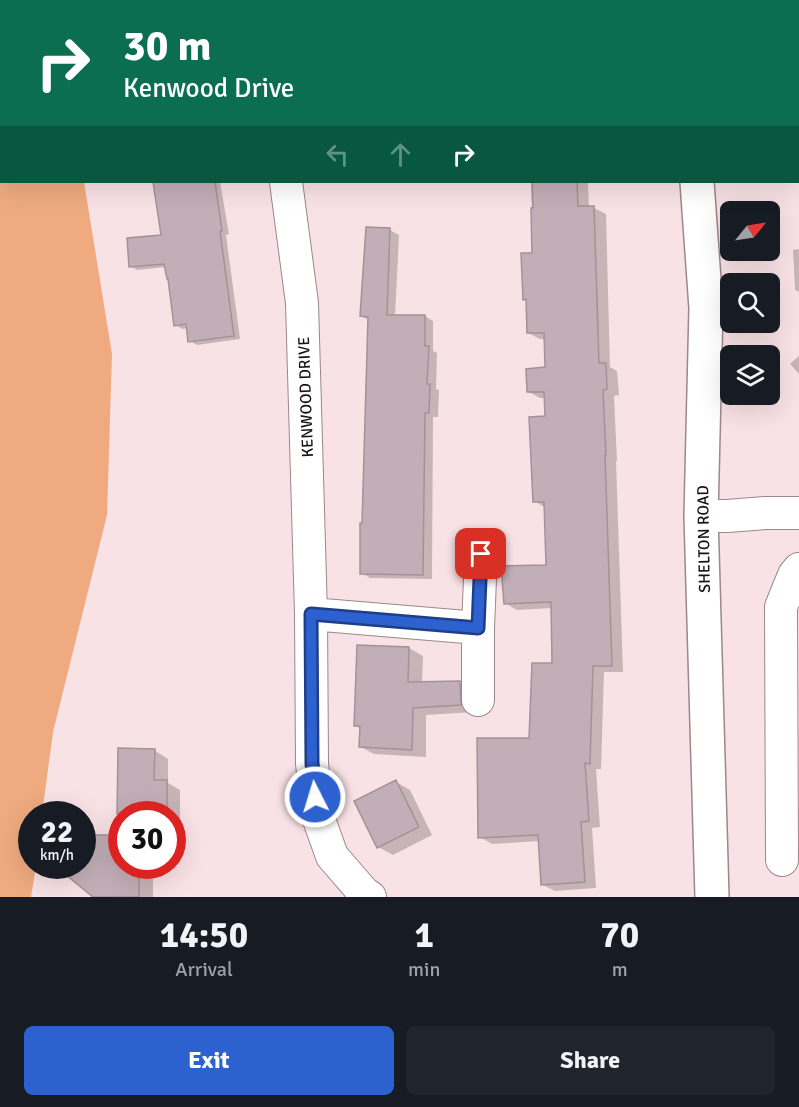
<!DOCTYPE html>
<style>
:root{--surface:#171b24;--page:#20242c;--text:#f1f3f6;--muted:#9ea1a6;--accent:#2e61d0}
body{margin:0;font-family:Signika,sans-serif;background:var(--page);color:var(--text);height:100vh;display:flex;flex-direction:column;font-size:22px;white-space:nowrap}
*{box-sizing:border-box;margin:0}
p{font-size:20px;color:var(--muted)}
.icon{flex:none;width:33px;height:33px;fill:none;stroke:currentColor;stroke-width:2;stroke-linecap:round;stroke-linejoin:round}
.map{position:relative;height:897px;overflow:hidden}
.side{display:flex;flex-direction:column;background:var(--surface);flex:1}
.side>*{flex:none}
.guide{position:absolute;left:0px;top:0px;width:800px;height:183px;box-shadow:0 6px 24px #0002;background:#0b6e4f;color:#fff;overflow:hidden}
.needle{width:39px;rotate:60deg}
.controls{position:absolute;left:720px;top:201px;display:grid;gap:12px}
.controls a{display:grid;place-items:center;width:60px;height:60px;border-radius:9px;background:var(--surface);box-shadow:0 6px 24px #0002;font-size:30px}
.speed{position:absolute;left:18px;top:801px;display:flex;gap:12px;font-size:30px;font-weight:700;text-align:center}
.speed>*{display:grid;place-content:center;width:78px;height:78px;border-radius:50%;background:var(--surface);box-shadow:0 6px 24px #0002;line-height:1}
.speed small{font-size:15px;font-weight:400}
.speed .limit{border:9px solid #d22;background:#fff;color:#111}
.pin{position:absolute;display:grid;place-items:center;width:51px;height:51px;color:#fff;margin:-26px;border-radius:12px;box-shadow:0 3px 9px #0006}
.me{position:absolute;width:66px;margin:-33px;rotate:355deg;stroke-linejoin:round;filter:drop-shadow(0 0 4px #0008)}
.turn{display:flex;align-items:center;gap:21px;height:126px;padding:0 24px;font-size:27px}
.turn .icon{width:78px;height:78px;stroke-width:2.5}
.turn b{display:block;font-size:42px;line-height:51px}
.lanes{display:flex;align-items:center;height:57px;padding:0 24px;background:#0003;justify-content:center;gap:30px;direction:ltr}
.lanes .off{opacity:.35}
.eta{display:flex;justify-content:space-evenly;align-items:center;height:102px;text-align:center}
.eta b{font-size:36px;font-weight:800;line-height:42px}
.primary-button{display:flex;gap:12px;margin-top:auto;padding:12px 24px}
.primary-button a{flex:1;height:69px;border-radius:9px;background:var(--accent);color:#fff;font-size:24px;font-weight:800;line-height:69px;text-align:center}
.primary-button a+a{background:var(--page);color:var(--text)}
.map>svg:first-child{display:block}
</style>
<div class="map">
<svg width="799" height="897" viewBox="0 0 799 897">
<rect width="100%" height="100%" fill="#f9e2e5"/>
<path fill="#efab7f" d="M 0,88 L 1,88 L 2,182 L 84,182 L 112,354 L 107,515 L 53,732 L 42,814 L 32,814 L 32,866 L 36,866 L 31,897 L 0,897 Z"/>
<path fill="#0003" d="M 0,0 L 38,0 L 39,2 L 2,2 L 2,59 L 0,59 Z
M 139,0 L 199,0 L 199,2 L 139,2 Z
M 328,0 L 396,0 L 396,2 L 328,2 Z
M 443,0 L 486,0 L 487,2 L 443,2 Z
M 554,0 L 605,0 L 605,2 L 554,2 Z
M 154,182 L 220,182 L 229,234 L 226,235 L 240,339 L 197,345 L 190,341 L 188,328 L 182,329 L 176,325 L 166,267 L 137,270 L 130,266 L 162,236 Z
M 531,182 L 588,182 L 589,208 L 594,208 L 606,214 L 610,367 L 617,371 L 619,395 L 614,396 L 617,461 L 616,461 L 623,672 L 604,672 L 601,769 L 596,769 L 600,827 L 592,828 L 596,888 L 555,891 L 543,885 L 540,841 L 492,844 L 480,837 L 530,739 L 553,664 L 552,608 L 517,610 L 505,603 L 548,567 L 546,508 L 534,501 L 546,418 L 546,398 L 540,398 L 529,392 L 547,369 L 545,339 L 540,339 L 528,333 L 527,300 L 525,299 L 533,255 Z
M 390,230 L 399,235 L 395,317 L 425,316 L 433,321 L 433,351 L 437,353 L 436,389 L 439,390 L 438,417 L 433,417 L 432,579 L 370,578 L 361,573 L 369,320 L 361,316 Z
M 799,249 L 799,292 L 795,290 L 793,250 Z
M 799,356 L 799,374 L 790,364 Z
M 409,648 L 423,656 L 422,683 L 460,682 L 473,690 L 474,712 L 426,715 L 426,757 L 374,754 L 361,747 L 361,729 L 356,726 Z
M 119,750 L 154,750 L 168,759 L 168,783 L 180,790 L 180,825 L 172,825 L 172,814 L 122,814 L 122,818 L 119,816 Z
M 396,782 L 410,790 L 432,835 L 393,855 L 378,847 Z
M 94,836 L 122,866 L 153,866 L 153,897 L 91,897 L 91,894 L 73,878 L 73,866 L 82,866 L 82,849 Z"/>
<path fill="#c2aeb7" stroke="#a49199" stroke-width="1.5" d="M 153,182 L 215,182 L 222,231 L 220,231 L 234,336 L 188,342 L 186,324 L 174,326 L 168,279 L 167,279 L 164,264 L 129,267 L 127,238 L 161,235 Z
M 532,182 L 577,182 L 578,206 L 594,206 L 599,363 L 606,363 L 607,389 L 603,390 L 606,455 L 605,455 L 612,666 L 593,666 L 590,764 L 585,763 L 589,821 L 581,822 L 585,882 L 541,885 L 538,835 L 478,838 L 477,738 L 529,738 L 532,663 L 552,663 L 551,602 L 504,604 L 501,566 L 546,565 L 544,502 L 533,502 L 529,417 L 545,416 L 544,392 L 527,392 L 526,369 L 545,367 L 544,333 L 527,333 L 526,299 L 523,300 L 521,253 L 532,253 L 531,208 L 533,208 Z
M 366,227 L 390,228 L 387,315 L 425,315 L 425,346 L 429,346 L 427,384 L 430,384 L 429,413 L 425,413 L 423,575 L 360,574 L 360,523 L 362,523 L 368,317 L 360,316 Z
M 357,645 L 409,647 L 408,682 L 460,681 L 461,705 L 413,708 L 412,750 L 359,747 L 360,726 L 354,726 Z
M 118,748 L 155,749 L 154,780 L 167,780 L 167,814 L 117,814 Z
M 396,780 L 419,827 L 377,848 L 354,801 Z
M 90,835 L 122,835 L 122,866 L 139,866 L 139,897 L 93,897 L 55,866 L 82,866 L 82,851 L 90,851 Z"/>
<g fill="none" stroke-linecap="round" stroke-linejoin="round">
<defs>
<path id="minor" d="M 263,0 L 263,2
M 286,182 L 302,303 L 311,614 L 312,763 L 317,814 L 332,856 L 364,893 L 370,897
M 701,516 L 727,516 L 766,513 L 799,513
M 311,614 L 478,628 L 481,553
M 478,628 L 478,700
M 782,860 L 781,607 L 794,575 L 799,569"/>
<path id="secondary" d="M 688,0 L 688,2
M 697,182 L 706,308 L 701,516 L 712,897"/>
</defs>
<use href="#minor" stroke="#9c878a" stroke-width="34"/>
<use href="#secondary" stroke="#9c878a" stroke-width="36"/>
<use href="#minor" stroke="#fff" stroke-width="32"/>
<use href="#secondary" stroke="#fff" stroke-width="33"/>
</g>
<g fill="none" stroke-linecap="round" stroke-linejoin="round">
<defs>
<path id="route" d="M 315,797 L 312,763 L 311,614 L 478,628 L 481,554"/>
</defs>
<use href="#route" stroke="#1e3f87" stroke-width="15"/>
<use href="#route" stroke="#2e61d0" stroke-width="10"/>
</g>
<g text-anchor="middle" stroke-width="5" stroke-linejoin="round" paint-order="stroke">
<g font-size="16" fill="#191112" stroke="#fff">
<text transform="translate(305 397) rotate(-92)" y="6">KENWOOD DRIVE</text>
<text transform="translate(703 539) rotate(-91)" y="6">SHELTON ROAD</text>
</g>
</g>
</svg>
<div class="controls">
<a><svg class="needle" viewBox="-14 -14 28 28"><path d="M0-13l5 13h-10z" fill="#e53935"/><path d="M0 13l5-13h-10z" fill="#9ea1a6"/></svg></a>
<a><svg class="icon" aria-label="search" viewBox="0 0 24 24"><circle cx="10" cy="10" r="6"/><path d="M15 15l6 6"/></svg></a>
<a><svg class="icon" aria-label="layers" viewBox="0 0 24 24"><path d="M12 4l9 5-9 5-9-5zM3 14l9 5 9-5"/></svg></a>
</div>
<div class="speed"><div>22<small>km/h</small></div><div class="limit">30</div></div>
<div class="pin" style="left:481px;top:554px;background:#d93025"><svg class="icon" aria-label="arrive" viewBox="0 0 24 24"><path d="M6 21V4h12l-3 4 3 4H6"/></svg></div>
<svg class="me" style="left:315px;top:797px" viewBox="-20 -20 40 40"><circle r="17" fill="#2e61d0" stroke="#fff" stroke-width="3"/><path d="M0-11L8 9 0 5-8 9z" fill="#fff"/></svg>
<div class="guide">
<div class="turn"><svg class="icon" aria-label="right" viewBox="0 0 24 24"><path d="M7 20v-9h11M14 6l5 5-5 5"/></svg><div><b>30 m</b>Kenwood Drive</div></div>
<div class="lanes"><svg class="icon off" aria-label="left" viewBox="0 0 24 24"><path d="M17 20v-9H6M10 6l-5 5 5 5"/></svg><svg class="icon off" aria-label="ahead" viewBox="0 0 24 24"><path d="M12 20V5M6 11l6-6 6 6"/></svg><svg class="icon" aria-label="right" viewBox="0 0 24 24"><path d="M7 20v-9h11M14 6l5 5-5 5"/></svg></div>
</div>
</div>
<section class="side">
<div class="eta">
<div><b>14:50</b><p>Arrival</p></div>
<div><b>1</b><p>min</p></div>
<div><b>70</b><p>m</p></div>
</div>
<div class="primary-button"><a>Exit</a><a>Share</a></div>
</section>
